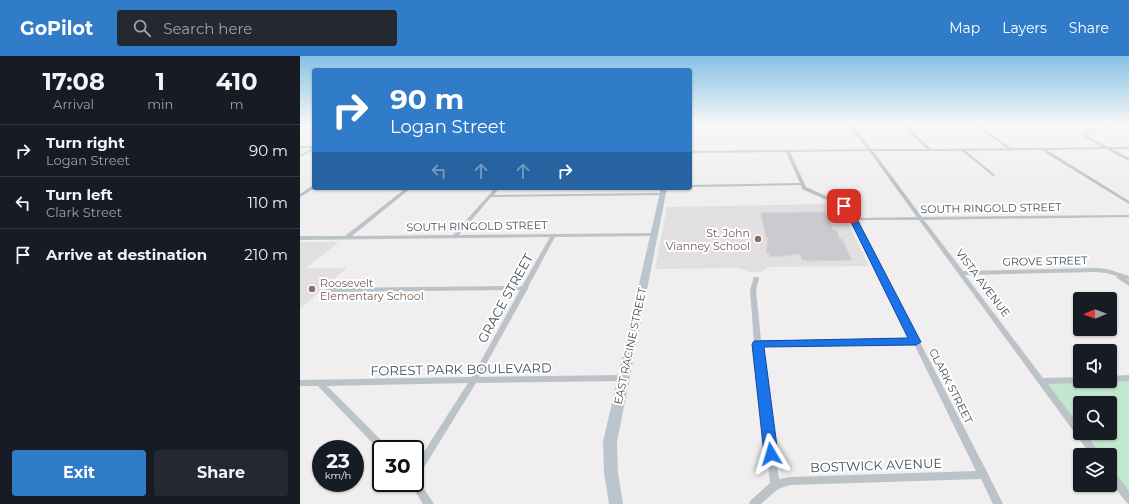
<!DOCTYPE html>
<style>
:root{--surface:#171b24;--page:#242831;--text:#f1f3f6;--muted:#9ea1a6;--line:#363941;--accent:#307cc8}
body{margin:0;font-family:Montserrat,sans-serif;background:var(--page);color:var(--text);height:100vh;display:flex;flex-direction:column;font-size:15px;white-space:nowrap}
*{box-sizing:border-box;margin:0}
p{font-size:13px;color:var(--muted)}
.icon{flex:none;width:22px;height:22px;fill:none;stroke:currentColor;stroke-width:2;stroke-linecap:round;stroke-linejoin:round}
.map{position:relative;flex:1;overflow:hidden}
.side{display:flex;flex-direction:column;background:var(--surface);width:300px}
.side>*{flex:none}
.hud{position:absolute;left:12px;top:12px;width:380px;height:122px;border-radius:4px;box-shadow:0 1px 3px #0004;background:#307cc8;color:#fff;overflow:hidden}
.needle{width:26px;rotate:269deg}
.tools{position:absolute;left:773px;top:236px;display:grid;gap:8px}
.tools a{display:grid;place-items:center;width:44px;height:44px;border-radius:4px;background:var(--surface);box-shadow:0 1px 3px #0004;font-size:20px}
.speed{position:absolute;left:12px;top:384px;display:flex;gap:8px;font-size:20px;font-weight:700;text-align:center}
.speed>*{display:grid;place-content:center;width:52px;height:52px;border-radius:50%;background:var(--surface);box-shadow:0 1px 3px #0004;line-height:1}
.speed small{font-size:10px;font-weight:400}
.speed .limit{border:2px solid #111;border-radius:6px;background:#fff;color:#111}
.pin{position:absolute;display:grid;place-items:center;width:34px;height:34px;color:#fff;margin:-17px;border-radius:8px;box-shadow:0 2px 6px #0006}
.me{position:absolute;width:44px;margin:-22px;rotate:353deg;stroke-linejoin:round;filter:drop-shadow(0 0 3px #0008)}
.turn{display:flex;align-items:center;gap:14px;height:84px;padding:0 12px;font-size:18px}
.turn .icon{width:52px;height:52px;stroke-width:2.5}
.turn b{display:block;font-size:28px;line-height:34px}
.lanes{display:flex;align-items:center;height:38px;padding:0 12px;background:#0003;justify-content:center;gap:20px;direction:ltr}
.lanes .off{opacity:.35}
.eta{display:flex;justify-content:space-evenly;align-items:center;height:68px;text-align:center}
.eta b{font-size:24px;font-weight:700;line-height:28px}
.button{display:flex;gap:8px;margin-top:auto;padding:8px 12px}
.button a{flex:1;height:46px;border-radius:4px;background:var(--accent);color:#fff;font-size:16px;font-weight:700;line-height:46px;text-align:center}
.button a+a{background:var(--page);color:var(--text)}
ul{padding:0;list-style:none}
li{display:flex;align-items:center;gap:12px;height:52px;padding:0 12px;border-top:1px solid var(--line)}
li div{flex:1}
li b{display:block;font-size:15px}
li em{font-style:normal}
header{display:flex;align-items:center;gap:24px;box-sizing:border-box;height:56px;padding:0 20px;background:var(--accent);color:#fff}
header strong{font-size:19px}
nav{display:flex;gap:22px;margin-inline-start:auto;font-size:14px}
.search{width:280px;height:36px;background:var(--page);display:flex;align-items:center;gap:10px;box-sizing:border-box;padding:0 14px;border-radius:4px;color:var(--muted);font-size:15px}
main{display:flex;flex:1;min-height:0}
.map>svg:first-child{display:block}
</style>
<header>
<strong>GoPilot</strong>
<div class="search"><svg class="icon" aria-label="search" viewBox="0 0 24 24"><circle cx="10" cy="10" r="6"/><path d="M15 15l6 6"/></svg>Search here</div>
<nav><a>Map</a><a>Layers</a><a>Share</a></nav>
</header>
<main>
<section class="side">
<div class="eta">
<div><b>17:08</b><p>Arrival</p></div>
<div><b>1</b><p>min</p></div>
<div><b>410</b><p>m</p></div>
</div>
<ul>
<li><svg class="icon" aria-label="right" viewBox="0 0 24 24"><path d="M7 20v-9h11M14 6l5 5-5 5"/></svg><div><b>Turn right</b><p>Logan Street</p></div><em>90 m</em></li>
<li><svg class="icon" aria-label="left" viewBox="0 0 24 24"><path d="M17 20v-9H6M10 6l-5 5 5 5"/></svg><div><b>Turn left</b><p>Clark Street</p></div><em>110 m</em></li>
<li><svg class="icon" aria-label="arrive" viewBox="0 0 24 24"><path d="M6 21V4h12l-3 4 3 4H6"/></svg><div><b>Arrive at destination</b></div><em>210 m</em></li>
</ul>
<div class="button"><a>Exit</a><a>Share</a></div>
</section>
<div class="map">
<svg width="829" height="448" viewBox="0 0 829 448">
<rect width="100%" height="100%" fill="#f0eeee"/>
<path fill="#e1dfdf" d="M 526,148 L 543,157 L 569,210 L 468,211 L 462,216 L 449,216 L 439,212 L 355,213 L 367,151 Z
M 0,186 L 39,186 L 6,212 L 47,212 L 0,253 Z"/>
<path fill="#c1e8ce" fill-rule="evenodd" d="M 829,322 L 829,443 L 810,417 L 810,399 L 796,399 L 741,325 L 810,325 ZM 780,347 L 810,347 L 810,377 L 780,377 Z"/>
<path fill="#c9cbd0" stroke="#d2d4d8" d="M 525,156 L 533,174 L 536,174 L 540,183 L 542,183 L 552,204 L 509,205 L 502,204 L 500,198 L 470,201 L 469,197 L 466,197 L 468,182 L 466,182 L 461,157 Z"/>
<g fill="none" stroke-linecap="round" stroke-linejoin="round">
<path fill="#bbc3c8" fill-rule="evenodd" d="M 549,69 L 553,69 L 571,93 L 627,93 L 602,69 L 606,69 L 631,93 L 707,92 L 675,69 L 679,69 L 711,92 L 739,92 L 741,91 L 743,92 L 802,91 L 785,82 L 783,75 L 815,69 L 822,69 L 786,77 L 787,80 L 808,91 L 829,91 L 829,93 L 812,93 L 829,102 L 829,105 L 806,93 L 747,94 L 829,145 L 829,148 L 741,94 L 666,95 L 694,118 L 695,119 L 693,120 L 662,95 L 573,95 L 622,161 L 829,159 L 829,161 L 624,164 L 663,215 L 795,212 L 807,213 L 829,220 L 829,224 L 826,223 L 829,225 L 829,230 L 817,222 L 816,221 L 817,220 L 806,217 L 795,216 L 665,219 L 743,322 L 780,321 L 780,325 L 783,325 L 780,327 L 748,328 L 780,371 L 780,377 L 785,377 L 801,399 L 791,399 L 619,164 L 557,164 L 687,416 L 703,448 L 693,448 L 681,423 L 490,429 L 478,433 L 461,448 L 449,448 L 450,445 L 470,427 L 454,287 L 450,234 L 454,221 L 458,221 L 459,222 L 456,234 L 461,284 L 611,284 L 552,163 L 542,151 L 502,133 L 501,129 L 390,131 L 390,129 L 500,127 L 486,96 L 390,97 L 390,95 L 485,94 L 487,93 L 489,94 L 567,93 ZM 569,95 L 617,161 L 555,162 L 546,149 L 506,131 L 490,96 ZM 614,288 L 676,415 L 490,421 L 479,423 L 462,289 Z
M 0,90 L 14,90 L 14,94 L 0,101 L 0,99 L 13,92 L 0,92 Z
M 12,130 L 14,130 L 14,132 L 15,132 L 0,141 L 0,138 Z
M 106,132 L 111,132 L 52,180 L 153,179 L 195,132 L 199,132 L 194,139 L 365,137 L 365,138 L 363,139 L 191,141 L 159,179 L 357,177 L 358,178 L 357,179 L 355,180 L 255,181 L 228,231 L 229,232 L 227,234 L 179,321 L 322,319 L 325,320 L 326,322 L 325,324 L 322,325 L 176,327 L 118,421 L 115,422 L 115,410 L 168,327 L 27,330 L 87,390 L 89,393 L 81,393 L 81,396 L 18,330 L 0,330 L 0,324 L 172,321 L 220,234 L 28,236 L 25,234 L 28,232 L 222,230 L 250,181 L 0,184 L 0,180 L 45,180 Z
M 829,319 L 829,325 L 810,326 L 807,325 L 810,325 L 810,320 Z
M 810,413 L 813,414 L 829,435 L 829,448 L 826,446 L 810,425 Z
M 115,422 L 118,424 L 134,448 L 123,448 L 110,427 L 115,427 Z"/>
<path fill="#bbc5cd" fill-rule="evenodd" d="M 361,132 L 367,132 L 317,386 L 318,417 L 323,448 L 309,448 L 304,417 L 303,386 Z"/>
</g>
<linearGradient id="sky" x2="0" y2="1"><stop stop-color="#86c1e5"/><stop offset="0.52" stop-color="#f8f7f7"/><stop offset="1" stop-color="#f8f7f7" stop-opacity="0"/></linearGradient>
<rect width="829" height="132" fill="url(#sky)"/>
<path fill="#1a73e8" stroke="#114b97" d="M 544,148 L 546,149 L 557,163 L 621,286 L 616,289 L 464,291 L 478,398 L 476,402 L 471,404 L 466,402 L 464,398 L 452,288 L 454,285 L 608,282 L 550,164 L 540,150 Z"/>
<g fill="#8d6e63" stroke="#fff" stroke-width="1.5">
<circle cx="458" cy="183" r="4"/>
<circle cx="12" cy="233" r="4"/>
</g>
<g text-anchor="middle" stroke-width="4" stroke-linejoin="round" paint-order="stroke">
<g font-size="11" fill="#485258" stroke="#fff">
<text transform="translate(691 152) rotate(-1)" y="4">SOUTH RINGOLD STREET</text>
<text transform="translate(177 170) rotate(-1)" y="4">SOUTH RINGOLD STREET</text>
<text transform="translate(745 205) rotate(-1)" y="4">GROVE STREET</text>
<text transform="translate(683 227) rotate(53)" y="4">VISTA AVENUE</text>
<text transform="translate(330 290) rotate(-78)" y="4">EAST RACINE STREET</text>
<text transform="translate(651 330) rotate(63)" y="4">CLARK STREET</text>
</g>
<g font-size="11" fill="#785e54" stroke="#fff" text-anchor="end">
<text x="450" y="181">St. John<tspan x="450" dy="13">Vianney School</tspan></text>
<text x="20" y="231" text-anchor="start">Roosevelt<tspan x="20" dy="13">Elementary School</tspan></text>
</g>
<g font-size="13" fill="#485258" stroke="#fff">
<text transform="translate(205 242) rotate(-61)" y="5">GRACE STREET</text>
<text transform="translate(161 313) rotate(-1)" y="5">FOREST PARK BOULEVARD</text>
<text transform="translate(576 409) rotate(-2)" y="5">BOSTWICK AVENUE</text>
</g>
</g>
</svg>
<div class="tools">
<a><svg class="needle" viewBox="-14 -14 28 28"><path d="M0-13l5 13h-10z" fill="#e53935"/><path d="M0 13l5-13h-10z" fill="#9ea1a6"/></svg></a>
<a><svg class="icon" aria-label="sound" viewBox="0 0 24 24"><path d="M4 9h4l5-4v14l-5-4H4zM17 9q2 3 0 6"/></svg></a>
<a><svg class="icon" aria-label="search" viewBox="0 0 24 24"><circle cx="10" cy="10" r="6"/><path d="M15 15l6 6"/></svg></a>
<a><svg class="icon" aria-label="layers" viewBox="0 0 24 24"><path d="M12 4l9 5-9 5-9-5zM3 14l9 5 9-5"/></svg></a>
</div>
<div class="speed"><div>23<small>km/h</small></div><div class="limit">30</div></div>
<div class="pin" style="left:544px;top:150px;background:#d93025"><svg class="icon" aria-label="arrive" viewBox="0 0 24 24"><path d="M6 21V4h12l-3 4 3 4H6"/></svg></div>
<svg class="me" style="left:471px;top:398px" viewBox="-20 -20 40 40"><path d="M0-17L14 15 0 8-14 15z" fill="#1a73e8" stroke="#fff" stroke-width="4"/></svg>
<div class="hud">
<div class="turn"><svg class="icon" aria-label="right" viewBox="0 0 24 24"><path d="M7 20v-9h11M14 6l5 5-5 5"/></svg><div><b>90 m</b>Logan Street</div></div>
<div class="lanes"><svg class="icon off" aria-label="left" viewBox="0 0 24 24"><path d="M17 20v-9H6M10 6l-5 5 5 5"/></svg><svg class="icon off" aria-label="ahead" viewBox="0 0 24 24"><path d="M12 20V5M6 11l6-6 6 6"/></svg><svg class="icon off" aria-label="ahead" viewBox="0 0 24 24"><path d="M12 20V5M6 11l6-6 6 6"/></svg><svg class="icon" aria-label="right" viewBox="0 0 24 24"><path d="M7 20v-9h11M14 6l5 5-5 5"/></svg></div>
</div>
</div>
</main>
